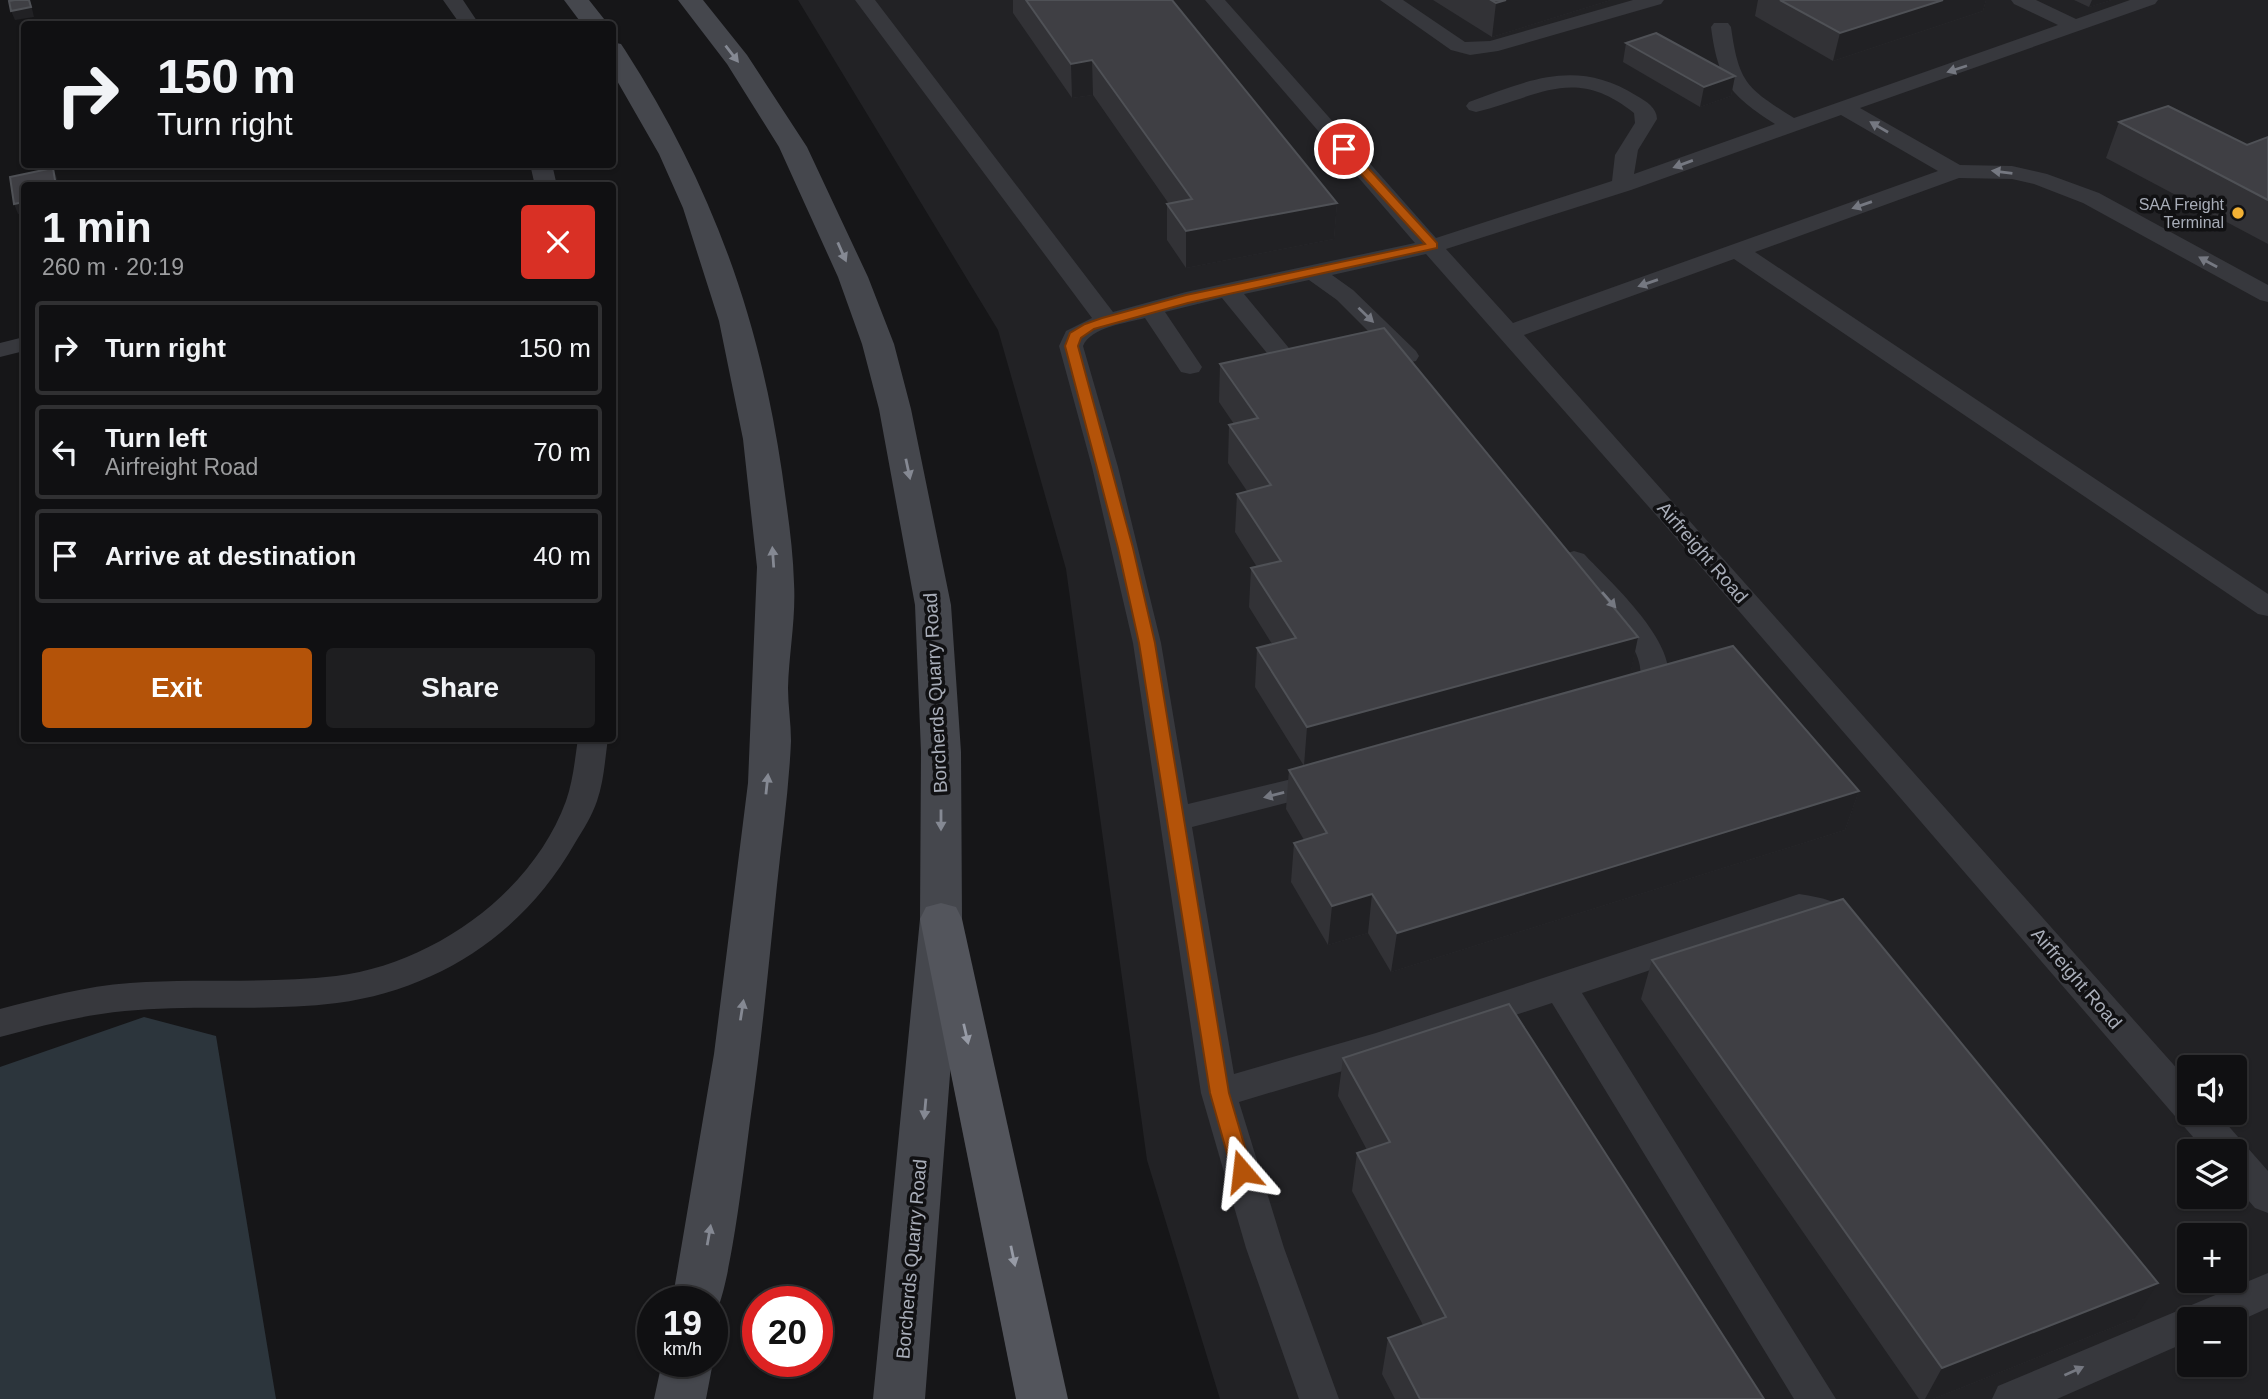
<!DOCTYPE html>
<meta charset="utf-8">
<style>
:root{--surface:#101012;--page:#1e1e20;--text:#f1f3f6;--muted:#9c9d9f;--line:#303032;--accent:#b45309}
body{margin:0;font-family:Helvetica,sans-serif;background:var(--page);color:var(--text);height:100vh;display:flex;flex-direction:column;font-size:26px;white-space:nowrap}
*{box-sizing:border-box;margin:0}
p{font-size:23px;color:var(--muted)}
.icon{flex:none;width:38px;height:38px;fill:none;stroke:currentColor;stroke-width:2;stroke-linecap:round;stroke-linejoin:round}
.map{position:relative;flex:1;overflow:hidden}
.details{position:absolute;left:21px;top:182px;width:595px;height:560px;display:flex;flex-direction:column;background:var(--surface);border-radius:7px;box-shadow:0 2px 5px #0004,0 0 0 2px var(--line)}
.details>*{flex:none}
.banner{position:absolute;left:21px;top:21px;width:595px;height:147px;border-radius:7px;box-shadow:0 2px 5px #0004,0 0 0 2px var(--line);background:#101012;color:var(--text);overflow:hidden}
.controls{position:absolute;left:2177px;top:1055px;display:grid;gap:14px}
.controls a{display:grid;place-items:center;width:70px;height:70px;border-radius:7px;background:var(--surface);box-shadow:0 2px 5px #0004,0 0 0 2px var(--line);font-size:35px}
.speed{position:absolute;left:637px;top:1286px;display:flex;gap:14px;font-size:35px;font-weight:700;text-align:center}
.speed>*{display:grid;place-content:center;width:91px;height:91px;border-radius:50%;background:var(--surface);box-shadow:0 2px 5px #0004,0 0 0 2px var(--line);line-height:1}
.speed small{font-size:18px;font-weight:400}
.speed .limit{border:10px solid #d22;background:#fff;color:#111}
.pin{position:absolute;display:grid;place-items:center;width:60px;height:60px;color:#fff;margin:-30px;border:4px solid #fff;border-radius:50%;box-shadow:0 2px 7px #0007}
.me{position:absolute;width:77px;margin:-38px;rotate:343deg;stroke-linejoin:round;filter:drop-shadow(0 0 5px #0008)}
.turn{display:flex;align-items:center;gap:24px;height:147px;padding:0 21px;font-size:32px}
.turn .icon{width:91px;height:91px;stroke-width:2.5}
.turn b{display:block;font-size:49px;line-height:60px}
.round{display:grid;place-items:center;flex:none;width:74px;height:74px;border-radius:7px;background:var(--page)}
.headline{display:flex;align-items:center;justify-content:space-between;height:119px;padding:0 21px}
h1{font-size:42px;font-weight:700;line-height:52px}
.cta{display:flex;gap:14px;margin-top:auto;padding:14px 21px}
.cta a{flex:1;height:80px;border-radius:7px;background:var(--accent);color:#fff;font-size:28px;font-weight:700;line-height:80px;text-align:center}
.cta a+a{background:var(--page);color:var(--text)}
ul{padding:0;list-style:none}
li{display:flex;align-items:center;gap:21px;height:94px;margin:0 14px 10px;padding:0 7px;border:4px solid var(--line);border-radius:7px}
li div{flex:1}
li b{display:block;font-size:26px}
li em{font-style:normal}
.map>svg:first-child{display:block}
</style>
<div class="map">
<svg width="2268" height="1399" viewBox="0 0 2268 1399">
<rect width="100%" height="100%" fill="#161618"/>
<path fill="#222225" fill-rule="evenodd" d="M 798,0 L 2268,0 L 2268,1399 L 1220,1399 L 1147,1160 L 1066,569 L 998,330 ZM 2189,1068 L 2235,1068 L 2235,1113 L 2189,1113 ZM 2189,1152 L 2235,1152 L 2235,1197 L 2189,1197 ZM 2189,1236 L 2235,1236 L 2235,1281 L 2189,1281 ZM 2189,1320 L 2235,1320 L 2235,1365 L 2189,1365 Z"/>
<path fill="#2c353c" d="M 144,1017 L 216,1036 L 276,1399 L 0,1399 L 0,1067 Z"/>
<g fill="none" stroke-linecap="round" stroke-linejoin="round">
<path fill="#37383d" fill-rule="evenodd" d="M 443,0 L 463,0 L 479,24 L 460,24 Z
M 855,0 L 875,0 L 1113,312 L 1186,292 L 1415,243 L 1205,0 L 1225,0 L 1436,238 L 1612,181 L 1615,155 L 1635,123 L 1634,113 C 1574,65 1539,97 1476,112 L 1469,110 L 1466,106 L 1469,102 C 1530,80 1576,58 1637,96 C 1646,101 1657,108 1657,119 L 1638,150 L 1634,174 L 1775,124 C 1730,95 1718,81 1711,27 L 1714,23 L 1728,23 L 1731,27 C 1739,84 1747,88 1794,118 L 2058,25 L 2014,4 L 2011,0 L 2036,0 L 2076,19 L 2130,0 L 2158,0 L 2155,4 L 1860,108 L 1960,165 L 2012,166 L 2047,174 L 2099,193 L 2268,285 L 2268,302 L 2260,300 L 2083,203 L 2034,184 L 2012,179 L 1959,178 L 1755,252 L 2268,594 L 2268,616 L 2258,614 L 1734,259 L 1524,335 L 2189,1082 L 2189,1113 L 2217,1113 L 2268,1171 L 2268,1213 L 2255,1208 L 2235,1185 L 2235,1152 L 2206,1152 L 1663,523 L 1426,254 L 1332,275 L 1353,290 L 1416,351 L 1419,356 L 1416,361 L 1407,363 L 1398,361 L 1337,300 L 1309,280 L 1244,294 L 1298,359 L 1301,364 L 1298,369 L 1289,371 L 1280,369 L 1222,298 L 1165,312 L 1202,367 L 1199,372 L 1190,374 L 1181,372 L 1145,318 C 1127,323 1091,327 1083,346 L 1118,467 L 1161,643 L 1188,804 L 1325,771 L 1336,774 L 1340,782 L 1336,790 L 1192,827 L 1234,1074 L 1376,1033 L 1799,894 C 1824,898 1852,903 1866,928 L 1861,937 C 1837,945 1836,931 1817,923 C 1812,921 1805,921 1799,920 L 1582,993 L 1836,1399 L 1794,1399 L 1552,1003 L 1376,1061 L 1239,1102 L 1284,1248 L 1339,1399 L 1299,1399 L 1246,1248 L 1201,1093 L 1133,643 L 1092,467 L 1059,346 L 1066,331 L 1092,318 ZM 1841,115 L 1938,171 L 1513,323 L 1446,249 L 1631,190 Z
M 1380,0 L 1403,0 L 1465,42 L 1490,41 L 1633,0 L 1664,0 L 1661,4 L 1498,51 L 1470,55 L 1451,50 Z
M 530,164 L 552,164 L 557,186 L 535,186 Z
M 24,337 L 24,351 L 0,357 L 0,343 Z
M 1574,551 L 1584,554 C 1608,580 1699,660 1658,696 C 1648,705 1635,707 1623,703 L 1618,696 L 1623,689 L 1640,679 C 1648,640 1580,591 1560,560 L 1564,554 Z
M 578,738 L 608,738 C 605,759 604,781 597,801 C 592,816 583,830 575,843 C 524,933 439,989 337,1003 C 267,1012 195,1004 125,1011 C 82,1015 41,1026 0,1037 L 0,1009 C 43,998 85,986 130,983 C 198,978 268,984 336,976 C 432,964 532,894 566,801 C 573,781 575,759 578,738 Z
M 2268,1273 L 2268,1308 L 2235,1323 L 2235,1320 L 2189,1320 L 2189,1341 L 2057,1399 L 1992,1399 L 1998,1386 Z"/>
<path fill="#45474d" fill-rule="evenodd" d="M 564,0 L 589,0 L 608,24 L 582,24 Z
M 678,0 L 703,0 L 747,55 L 807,147 L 868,277 L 894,344 L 911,409 L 951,605 L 961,752 L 962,919 L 925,1399 L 873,1399 L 920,919 L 921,752 L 915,605 L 879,409 L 862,344 L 838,277 L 779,147 L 727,64 Z
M 612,42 L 621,44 L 625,50 C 711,184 759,315 782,472 C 787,509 793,546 794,583 C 796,618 789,653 788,688 C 788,706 791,723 791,741 C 789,789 782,837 777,885 C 769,961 762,1038 751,1114 C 746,1149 730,1300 712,1319 L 712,1302 L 672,1302 L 714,1054 L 748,783 L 757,567 L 743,439 L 719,321 L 683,208 L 659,154 L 612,72 Z
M 712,1361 L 713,1362 L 706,1399 L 654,1399 L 662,1362 Z"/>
<path fill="#53555c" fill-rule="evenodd" d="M 941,903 L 956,907 L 962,919 L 1068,1399 L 1016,1399 L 920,919 L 926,907 Z"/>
</g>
<path fill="#323236" d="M 1013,0 L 1172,0 L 1337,203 L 1334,239 L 1186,268 L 1167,240 L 1167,204 L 1169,204 L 1093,95 L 1072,98 L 1013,13 Z
M 1433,0 L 1611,0 L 1492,37 Z
M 1758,0 L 1986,0 L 1983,11 L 1833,61 L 1755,16 Z
M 2074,0 L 2112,0 L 2089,7 Z
M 1626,43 L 1735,76 L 1731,96 L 1700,107 L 1623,62 Z
M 2119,122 L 2247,145 L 2268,137 L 2268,244 L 2106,158 Z
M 1220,364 L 1638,637 L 1630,675 L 1859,791 L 1845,830 L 1391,972 L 1368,933 L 1328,945 L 1291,882 L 1294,843 L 1304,840 L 1286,809 L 1289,770 L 1304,766 L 1255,687 L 1257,648 L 1272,644 L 1249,607 L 1251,568 L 1257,567 L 1235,532 L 1237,494 L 1247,491 L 1228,463 L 1229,425 L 1234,424 L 1219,402 Z
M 1652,960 L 2134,1319 L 1933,1399 L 1919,1399 L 1641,999 Z
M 1343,1058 L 1764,1399 L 1395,1399 L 1382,1374 L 1388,1338 L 1423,1325 L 1352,1191 L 1357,1153 L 1367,1150 L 1338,1096 Z"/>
<path fill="#212124" d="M 30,0 L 34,17 L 15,20 L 11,11 Z
M 1506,0 L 1611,0 L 1492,37 L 1496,3 Z
M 1943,0 L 1986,0 L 1983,11 L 1833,61 L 1840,33 Z
M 2092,0 L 2112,0 L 2089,7 Z
M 1092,60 L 1093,95 L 1072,98 L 1071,64 Z
M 1735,76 L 1731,96 L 1700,107 L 1704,87 Z
M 53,168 L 57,178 L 59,186 L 56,186 Z
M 24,202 L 24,213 L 18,214 L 14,204 Z
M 1337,203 L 1334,239 L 1186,268 L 1186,231 Z
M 1638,637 L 1630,676 L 1304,766 L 1307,727 Z
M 1859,791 L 1845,830 L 1391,972 L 1397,933 Z
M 1372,894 L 1368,933 L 1328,945 L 1332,906 Z
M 2158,1283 L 2134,1319 L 1933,1399 L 1925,1399 L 1942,1368 Z"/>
<path fill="#3f3f44" stroke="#4f5156" stroke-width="2" d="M 15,0 L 29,0 L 31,7 L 11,11 L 9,1 Z
M 1026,0 L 1172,0 L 1337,203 L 1186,231 L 1167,204 L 1192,199 L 1092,60 L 1071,64 Z
M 1491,0 L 1506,0 L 1496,3 Z
M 1780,0 L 1943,0 L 1840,33 Z
M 1656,33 L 1735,76 L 1704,87 L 1626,43 Z
M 2168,106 L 2247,145 L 2268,137 L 2268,200 L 2119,122 Z
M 53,168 L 56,186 L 24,186 L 24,202 L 14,204 L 10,177 Z
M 1384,328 L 1638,637 L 1307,727 L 1257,648 L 1296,638 L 1251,568 L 1281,561 L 1237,494 L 1271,485 L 1229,425 L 1258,418 L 1220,364 Z
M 1733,646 L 1859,791 L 1397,933 L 1372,894 L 1332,906 L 1294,843 L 1327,833 L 1289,770 Z
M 1843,899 L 2158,1283 L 1942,1368 L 1652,960 Z
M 1509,1004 L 1764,1399 L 1420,1399 L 1388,1338 L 1446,1317 L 1357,1153 L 1390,1142 L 1343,1058 Z"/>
<defs><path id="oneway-solid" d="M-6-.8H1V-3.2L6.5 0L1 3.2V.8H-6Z" transform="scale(1.75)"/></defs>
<g fill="#858993">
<use href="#oneway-solid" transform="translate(732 54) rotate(52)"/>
<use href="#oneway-solid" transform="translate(842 252) rotate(66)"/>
<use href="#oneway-solid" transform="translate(908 469) rotate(78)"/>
<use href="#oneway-solid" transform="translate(773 557) rotate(-94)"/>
<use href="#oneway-solid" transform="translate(767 784) rotate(-84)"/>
<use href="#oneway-solid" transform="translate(941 820) rotate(90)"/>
<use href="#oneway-solid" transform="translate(742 1010) rotate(-81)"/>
<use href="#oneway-solid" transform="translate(925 1109) rotate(95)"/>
<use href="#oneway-solid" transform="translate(709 1235) rotate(-80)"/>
</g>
<g fill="#757881">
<use href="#oneway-solid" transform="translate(1957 69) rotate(162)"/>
<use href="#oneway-solid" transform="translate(1879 127) rotate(-150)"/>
<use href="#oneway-solid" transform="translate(1683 164) rotate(160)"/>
<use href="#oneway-solid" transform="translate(2002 172) rotate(-173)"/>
<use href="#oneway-solid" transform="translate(1862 205) rotate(161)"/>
<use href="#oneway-solid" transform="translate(2208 262) rotate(-151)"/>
<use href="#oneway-solid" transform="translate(1648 283) rotate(161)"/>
<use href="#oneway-solid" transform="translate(1366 315) rotate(44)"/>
<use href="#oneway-solid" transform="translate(1609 600) rotate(49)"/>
<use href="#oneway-solid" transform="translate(1274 795) rotate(166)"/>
<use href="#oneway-solid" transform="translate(2074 1371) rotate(-24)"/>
</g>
<g fill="#979ba6">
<use href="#oneway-solid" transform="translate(966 1034) rotate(77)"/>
<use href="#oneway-solid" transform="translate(1013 1256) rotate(78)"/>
</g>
<path fill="#b45309" stroke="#753606" stroke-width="2" d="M 1340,146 L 1348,146 L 1437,243 L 1437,248 L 1188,303 L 1094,329 L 1081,338 L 1078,346 L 1133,548 L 1155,643 L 1229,1093 L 1252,1171 L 1249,1177 L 1242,1179 L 1235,1177 L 1232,1171 L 1210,1093 L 1139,643 L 1118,548 L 1065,346 L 1070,333 L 1085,324 L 1102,318 L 1186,295 L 1425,244 L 1340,151 Z"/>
<circle fill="#f2b134" stroke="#111113" stroke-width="2.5" cx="2238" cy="213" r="7"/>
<g text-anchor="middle" stroke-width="7" stroke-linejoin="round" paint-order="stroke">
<g font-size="16" fill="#a8adb8" stroke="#111113" text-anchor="end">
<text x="2224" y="210">SAA Freight<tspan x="2224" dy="18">Terminal</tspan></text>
</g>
<g font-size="19" fill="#a8adb8" stroke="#111113">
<text transform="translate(1703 552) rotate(49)" y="7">Airfreight Road</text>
<text transform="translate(935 693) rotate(-93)" y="7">Borcherds Quarry Road</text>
<text transform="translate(2077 978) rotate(49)" y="7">Airfreight Road</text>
<text transform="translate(911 1259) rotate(-85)" y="7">Borcherds Quarry Road</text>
</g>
</g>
</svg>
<div class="controls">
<a><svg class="icon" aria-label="sound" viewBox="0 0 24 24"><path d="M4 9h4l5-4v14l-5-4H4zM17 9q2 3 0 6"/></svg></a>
<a><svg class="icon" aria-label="layers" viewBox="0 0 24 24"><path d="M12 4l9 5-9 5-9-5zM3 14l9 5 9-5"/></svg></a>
<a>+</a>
<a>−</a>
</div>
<div class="speed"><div>19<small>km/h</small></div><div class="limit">20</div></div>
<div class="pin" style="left:1344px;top:149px;background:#d93025"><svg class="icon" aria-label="arrive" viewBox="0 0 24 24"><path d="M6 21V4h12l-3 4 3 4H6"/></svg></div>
<svg class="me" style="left:1242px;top:1171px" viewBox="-20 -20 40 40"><path d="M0-17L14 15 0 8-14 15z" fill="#b45309" stroke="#fff" stroke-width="4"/></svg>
<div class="banner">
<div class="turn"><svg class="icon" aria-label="right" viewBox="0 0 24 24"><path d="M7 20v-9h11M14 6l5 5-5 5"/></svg><div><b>150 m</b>Turn right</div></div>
</div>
<section class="details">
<div class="headline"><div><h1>1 min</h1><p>260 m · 20:19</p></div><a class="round" style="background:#d93025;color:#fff"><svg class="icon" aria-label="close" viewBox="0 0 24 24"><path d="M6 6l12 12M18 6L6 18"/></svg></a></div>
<ul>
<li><svg class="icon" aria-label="right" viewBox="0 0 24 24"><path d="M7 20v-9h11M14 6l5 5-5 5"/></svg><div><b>Turn right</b></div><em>150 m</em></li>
<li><svg class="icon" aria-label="left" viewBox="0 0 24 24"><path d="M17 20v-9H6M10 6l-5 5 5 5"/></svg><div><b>Turn left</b><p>Airfreight Road</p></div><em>70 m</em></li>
<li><svg class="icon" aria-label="arrive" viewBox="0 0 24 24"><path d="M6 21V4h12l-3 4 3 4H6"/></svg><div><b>Arrive at destination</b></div><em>40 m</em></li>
</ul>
<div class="cta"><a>Exit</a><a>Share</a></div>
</section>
</div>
